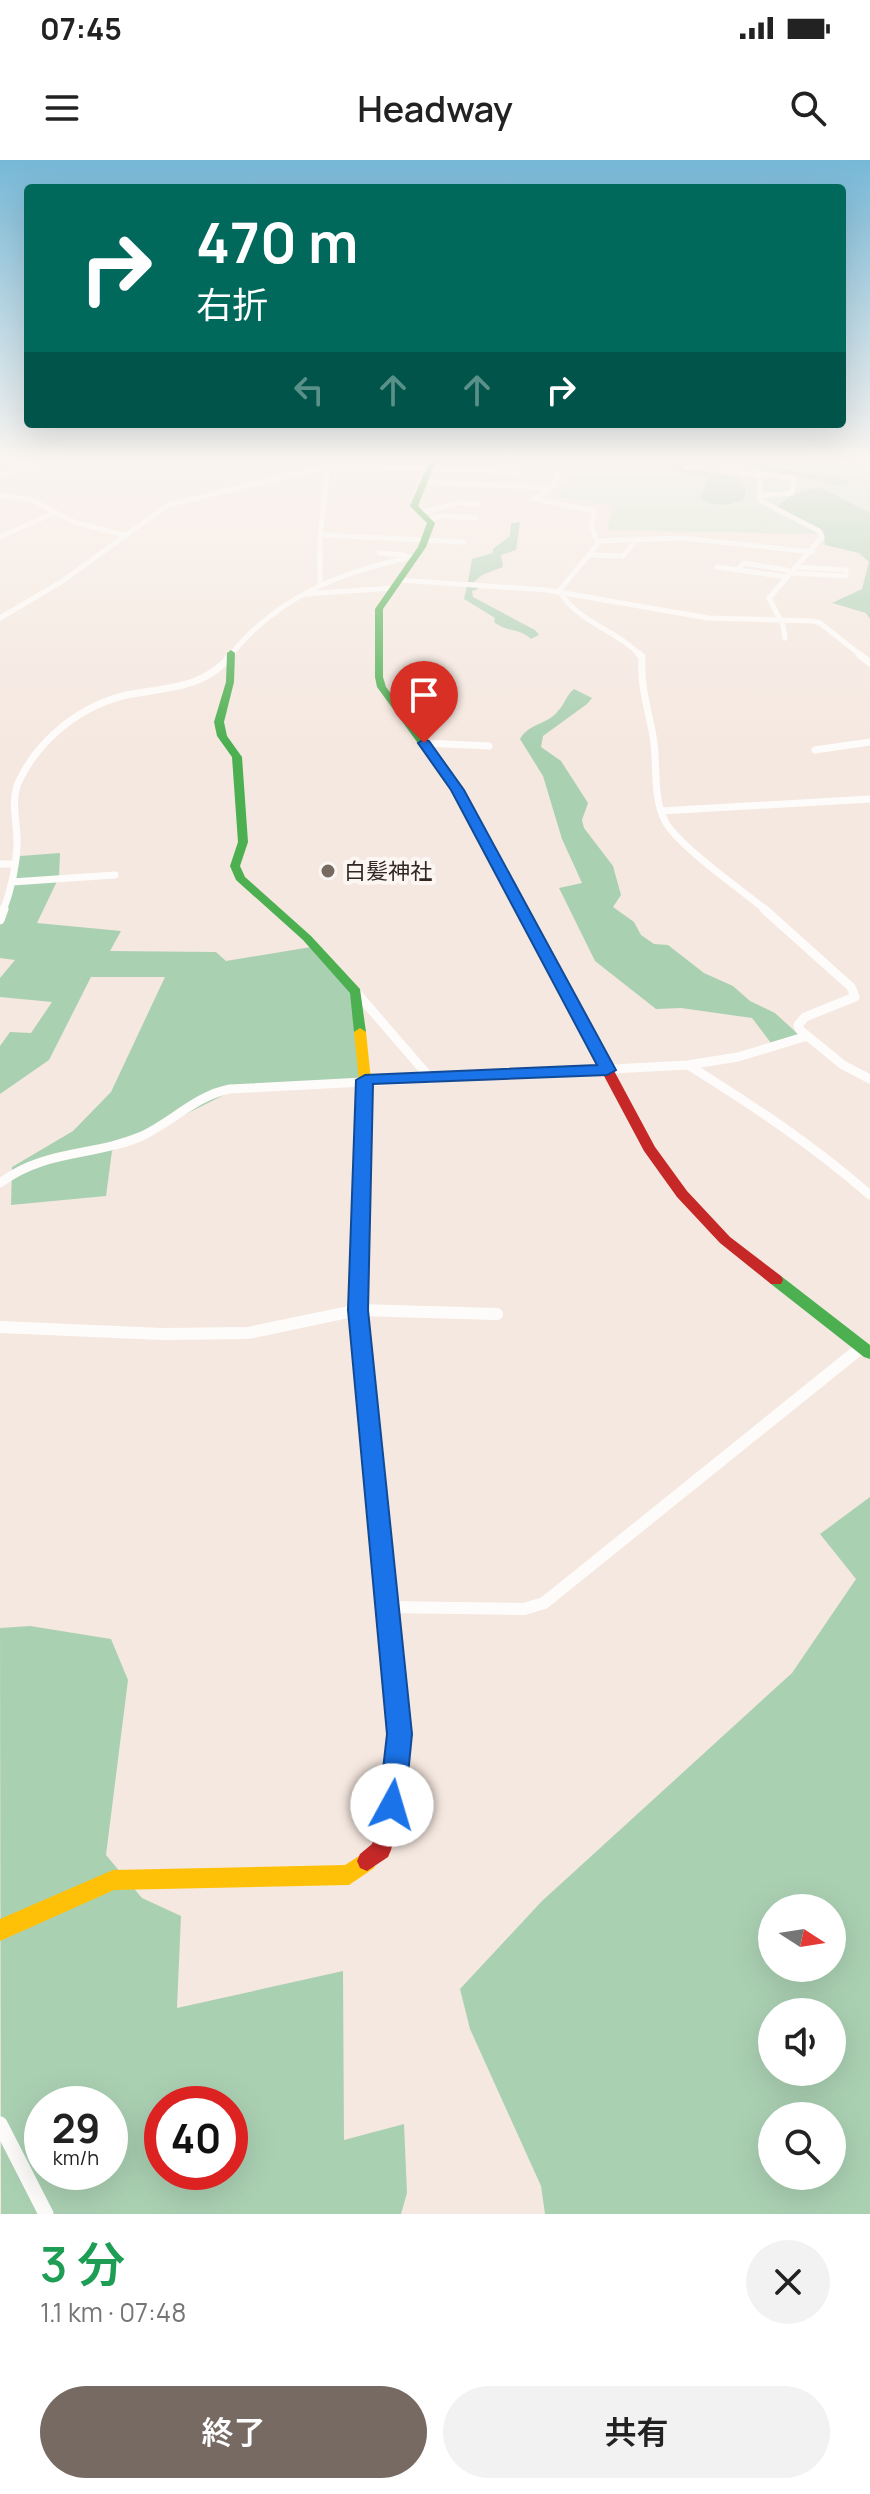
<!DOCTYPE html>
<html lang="ja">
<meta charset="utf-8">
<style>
:root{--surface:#fff;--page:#f2f2f2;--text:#222;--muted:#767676;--accent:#766a63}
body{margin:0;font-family:Manrope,"Noto Sans JP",sans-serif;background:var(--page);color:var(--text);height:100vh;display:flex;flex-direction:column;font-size:30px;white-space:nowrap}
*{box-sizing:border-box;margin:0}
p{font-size:26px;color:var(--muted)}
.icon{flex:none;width:44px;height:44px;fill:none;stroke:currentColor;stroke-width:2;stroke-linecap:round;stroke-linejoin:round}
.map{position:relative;height:2054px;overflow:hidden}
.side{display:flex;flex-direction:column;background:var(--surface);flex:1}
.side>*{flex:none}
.top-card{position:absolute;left:24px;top:24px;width:822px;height:244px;border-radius:8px;box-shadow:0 8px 32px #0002;background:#00695c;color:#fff;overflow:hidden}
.needle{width:52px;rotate:102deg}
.buttons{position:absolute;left:758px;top:1734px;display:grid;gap:16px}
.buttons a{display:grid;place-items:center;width:88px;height:88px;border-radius:50%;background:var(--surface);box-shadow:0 8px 32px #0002;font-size:40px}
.speed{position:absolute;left:24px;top:1926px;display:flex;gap:16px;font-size:40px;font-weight:700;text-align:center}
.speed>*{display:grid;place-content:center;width:104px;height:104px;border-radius:50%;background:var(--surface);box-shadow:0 8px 32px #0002;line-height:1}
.speed small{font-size:20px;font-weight:400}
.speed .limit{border:12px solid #d22;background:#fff;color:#111}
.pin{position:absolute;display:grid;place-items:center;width:68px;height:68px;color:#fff;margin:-82px -34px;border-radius:50% 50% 50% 0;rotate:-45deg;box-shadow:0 0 8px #0007}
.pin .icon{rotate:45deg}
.me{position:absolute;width:88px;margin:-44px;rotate:6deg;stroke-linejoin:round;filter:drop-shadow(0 0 6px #0008)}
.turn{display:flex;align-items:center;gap:28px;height:168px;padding:0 40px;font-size:36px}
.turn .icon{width:104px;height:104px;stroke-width:2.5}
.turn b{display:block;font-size:56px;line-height:68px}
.lanes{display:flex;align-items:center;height:76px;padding:0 40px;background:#0003;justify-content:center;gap:40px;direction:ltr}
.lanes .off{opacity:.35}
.round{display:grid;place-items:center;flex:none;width:84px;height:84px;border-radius:42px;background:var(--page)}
.headline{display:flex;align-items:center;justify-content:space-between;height:136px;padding:0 40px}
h1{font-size:48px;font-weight:600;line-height:60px;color:#1e9e55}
.cta{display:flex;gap:16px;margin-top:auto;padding:16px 40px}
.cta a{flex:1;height:92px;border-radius:48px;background:var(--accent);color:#fff;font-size:32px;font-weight:600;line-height:92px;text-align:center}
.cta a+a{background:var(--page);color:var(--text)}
.status{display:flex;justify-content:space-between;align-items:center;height:56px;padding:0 40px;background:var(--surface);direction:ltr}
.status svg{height:22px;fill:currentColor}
header{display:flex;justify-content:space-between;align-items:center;height:104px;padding:0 40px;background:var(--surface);font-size:36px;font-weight:600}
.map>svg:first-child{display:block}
</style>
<div class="status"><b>07:45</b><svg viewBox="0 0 49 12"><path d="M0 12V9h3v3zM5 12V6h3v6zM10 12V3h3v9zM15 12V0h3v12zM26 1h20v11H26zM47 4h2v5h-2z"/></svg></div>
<header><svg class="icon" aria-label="menu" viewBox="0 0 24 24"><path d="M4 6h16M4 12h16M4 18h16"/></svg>Headway<svg class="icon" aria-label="search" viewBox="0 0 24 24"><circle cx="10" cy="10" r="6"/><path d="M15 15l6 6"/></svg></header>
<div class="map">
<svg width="870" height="2054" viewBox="0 0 870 2054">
<rect width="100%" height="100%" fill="#f5e8e0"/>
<path fill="#d1e6d1" d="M 584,298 L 870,298 L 870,375 L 607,370 L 613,345 L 558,337 Z"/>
<path fill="#aad0b2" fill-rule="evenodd" d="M 675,298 L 823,298 L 809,304 L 783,304 C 795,320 830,307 849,323 L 839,326 L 724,301 L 689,309 L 737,317 L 746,327 L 744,339 C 732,346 711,347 700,338 L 708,319 L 664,307 Z
M 819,327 L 870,353 L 870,459 L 866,453 L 832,443 L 862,429 L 869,402 L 859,393 L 825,385 L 823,371 L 776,348 L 793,334 Z
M 520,362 L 516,390 L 501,395 L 503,407 L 482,415 L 474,422 L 468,422 L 472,399 L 493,393 L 493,389 L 510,376 L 511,363 Z
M 467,426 L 477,426 L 478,429 L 472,431 L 473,437 L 535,470 L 539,475 L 531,479 C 521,468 505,472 494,462 L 495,458 L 464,439 Z
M 574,529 L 592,538 L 587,544 L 543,576 L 541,587 L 561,601 L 588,643 L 582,660 L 584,668 L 613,706 L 621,735 L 613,747 L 634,762 L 641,775 L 654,784 L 668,785 L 704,813 L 733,826 L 750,841 L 775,853 L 799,875 L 771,883 L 752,858 L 681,848 L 656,849 L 595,801 L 559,728 L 582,723 L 562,679 L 543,616 L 520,579 C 529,563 547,565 558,551 C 565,544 566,535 574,529 Z
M 60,693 L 59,717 L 37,763 L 121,771 L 110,791 L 216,792 L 226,801 L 311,787 L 352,833 L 361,918 L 236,929 L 112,991 L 106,1036 L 11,1045 L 12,1007 L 73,971 L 111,932 L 165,817 L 91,817 L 49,900 L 0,934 L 0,886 L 10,872 L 31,873 L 52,842 L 0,837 L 0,818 L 15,800 L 0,798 L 0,752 L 6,752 L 20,696 Z
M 870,1337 L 870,2054 L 545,2054 L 541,2026 L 470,1869 L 460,1829 L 542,1741 L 792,1513 L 856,1419 L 820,1374 ZM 772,1748 L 832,1748 L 832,1808 L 772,1808 ZM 772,1852 L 832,1852 L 832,1912 L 772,1912 ZM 772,1956 L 832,1956 L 832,2016 L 772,2016 Z
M 30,1466 L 111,1479 L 128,1520 L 106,1695 L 142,1738 L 181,1756 L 177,1848 L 343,1811 L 344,1980 L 404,1964 L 407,2033 L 401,2054 L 1,2054 L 0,1468 ZM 42,1944 L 110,1944 L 110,2012 L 42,2012 ZM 162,1944 L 230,1944 L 230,2012 L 162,2012 Z"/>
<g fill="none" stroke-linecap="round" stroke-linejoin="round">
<path stroke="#fefcfa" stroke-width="5" d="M 496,305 L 517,306 L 520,301
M 685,307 L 738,305
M 429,309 L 477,309 L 486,298
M 477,309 L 521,314
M 726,310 L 759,316
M 759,311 L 761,341 L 819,371 L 822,377 L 769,438 L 783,465 L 785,478
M 759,314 L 794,318 L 792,333 L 759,336
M 0,315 L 34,305 L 45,298
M 424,322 L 552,328
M 0,335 L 32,340 L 74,362 L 124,375
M 420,353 L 458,343 L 479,344
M 431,359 L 443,356 L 475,358
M 323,375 L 464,382
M 0,377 L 56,352
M 598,381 L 683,378 L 813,392
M 379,393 L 405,395
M 590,395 L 623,396 L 637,379
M 717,407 L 787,417
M 738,409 L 744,403 L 787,410
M 791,413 L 846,416 L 846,410 L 797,407
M 399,420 L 547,430 L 708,458 L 812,461 L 820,463 L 862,496
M 320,425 L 320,378 L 329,298
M 558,432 L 598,384 L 591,366 L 595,351 L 534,339 L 553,327 L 564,298
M 560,432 C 579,463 617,470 641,496
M 304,434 L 393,428
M 0,458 L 61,422 L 168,345 L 328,306 L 430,307
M 230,496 C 277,436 343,411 416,396"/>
<path stroke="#fefcfa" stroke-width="7" d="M 639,494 L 642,497 C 640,526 648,548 653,576 C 658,603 652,636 665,661 C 678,686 742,730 767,751
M 859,494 L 870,503
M 424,583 L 489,586
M 815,590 L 870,582
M 661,651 L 870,639
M 0,704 L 14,704
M 12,722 L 115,715
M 3,751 C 11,730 16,708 17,686 C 18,663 9,640 20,619 C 41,577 82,545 127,535 C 167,527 205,529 232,494"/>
<path stroke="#fefcfa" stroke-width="9" d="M 764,749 L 851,827 L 855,837 L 805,857 L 798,865 L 800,870 L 843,905 L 870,919
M 0,760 L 4,749
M 356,832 L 431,919
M 688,905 C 752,945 813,985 870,1035
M 0,1023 C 45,989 93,997 142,976 C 172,962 197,935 230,929 L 688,905 L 738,897 L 807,876"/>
<path stroke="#fefcfa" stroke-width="12" d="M 0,1167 L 162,1174 L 248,1173 L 358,1150 L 497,1154
M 387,1447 L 524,1449 L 544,1443 L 862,1187"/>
<path stroke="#fefcfa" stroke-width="15" d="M 0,1964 L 46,2054"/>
<path fill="#4caf50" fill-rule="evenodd" d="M 434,298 L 441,298 L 433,308 L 418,346 L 435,363 L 426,387 L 383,449 L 383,517 L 386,527 L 462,630 L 518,732 L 512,735 L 506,732 L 452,630 L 377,527 L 375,517 L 375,449 L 418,387 L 427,363 L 410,346 L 427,307 Z
M 231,490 L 235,493 L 234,522 L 224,562 L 227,576 L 242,597 L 248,682 L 240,706 L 245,717 L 311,776 L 360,829 L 366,872 L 364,875 L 360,876 L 354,872 L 350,833 L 303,780 L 236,720 L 230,706 L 238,682 L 232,597 L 217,576 L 214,562 L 226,522 L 227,493 Z
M 776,1115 L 781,1116 L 870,1185 L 870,1199 L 864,1197 L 771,1124 L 769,1120 L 771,1116 Z"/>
<path fill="#ffc107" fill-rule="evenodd" d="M 360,868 L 366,872 L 371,920 L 366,1150 L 397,1458 L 394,1464 L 388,1466 L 382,1464 L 379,1458 L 350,1150 L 359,920 L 354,872 Z
M 367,1691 L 374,1694 L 377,1701 L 374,1708 L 349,1725 L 114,1730 L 0,1781 L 0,1759 L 113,1710 L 345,1705 Z"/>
<path fill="#c62828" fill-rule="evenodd" d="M 512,729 L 518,732 L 655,987 L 687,1031 L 730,1077 L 781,1116 L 783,1120 L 781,1124 L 771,1124 L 720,1083 L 677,1037 L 644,991 L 506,732 Z
M 388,1450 L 394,1452 L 397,1458 L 409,1574 L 402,1645 L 391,1690 L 388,1697 L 367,1711 L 360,1708 L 357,1701 L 360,1694 L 372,1684 L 382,1645 L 389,1574 L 379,1458 L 382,1452 Z"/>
</g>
<linearGradient id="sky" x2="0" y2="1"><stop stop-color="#76b8d7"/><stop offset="0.51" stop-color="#faf5f1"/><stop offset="1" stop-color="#faf5f1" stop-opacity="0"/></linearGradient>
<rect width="870" height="585" fill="url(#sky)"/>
<path fill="#1a73e8" stroke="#114b97" stroke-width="2" d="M 424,579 L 429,581 L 464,630 L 616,910 L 607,915 L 373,924 L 368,1150 L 412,1574 L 405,1645 L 401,1654 L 392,1658 L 382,1654 L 379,1645 L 387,1574 L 348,1150 L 356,920 L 365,915 L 597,905 L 451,630 L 418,583 Z"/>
<circle fill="#766a63" stroke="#fcf6f3" stroke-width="3" cx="328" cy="711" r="8"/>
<g text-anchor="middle" stroke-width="8" stroke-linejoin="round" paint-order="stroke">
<g font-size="22" fill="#312620" stroke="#fcf6f3" text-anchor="start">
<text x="344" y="719">白髪神社</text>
</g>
</g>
</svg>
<div class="buttons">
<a><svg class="needle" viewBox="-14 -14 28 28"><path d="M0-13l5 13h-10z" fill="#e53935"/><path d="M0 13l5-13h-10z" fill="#767676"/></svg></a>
<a><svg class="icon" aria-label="sound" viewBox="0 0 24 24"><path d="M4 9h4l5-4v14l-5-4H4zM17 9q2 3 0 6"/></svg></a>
<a><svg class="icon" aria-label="search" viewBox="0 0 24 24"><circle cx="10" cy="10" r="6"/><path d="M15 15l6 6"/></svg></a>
</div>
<div class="speed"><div>29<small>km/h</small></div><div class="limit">40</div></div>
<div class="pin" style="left:424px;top:583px;background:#d93025"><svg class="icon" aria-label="arrive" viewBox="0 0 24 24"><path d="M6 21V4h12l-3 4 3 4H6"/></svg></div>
<svg class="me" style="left:392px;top:1645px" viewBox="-20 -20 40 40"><circle r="19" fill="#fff"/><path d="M0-13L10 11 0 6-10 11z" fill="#1a73e8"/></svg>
<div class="top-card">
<div class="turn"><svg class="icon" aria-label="right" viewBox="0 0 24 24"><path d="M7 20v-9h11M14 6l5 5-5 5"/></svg><div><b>470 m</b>右折</div></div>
<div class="lanes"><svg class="icon off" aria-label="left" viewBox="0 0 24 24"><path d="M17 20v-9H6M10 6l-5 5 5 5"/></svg><svg class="icon off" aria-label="ahead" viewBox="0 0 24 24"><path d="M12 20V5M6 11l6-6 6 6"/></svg><svg class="icon off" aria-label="ahead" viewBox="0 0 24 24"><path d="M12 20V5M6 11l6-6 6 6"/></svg><svg class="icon" aria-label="right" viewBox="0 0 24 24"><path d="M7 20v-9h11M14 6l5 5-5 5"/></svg></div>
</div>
</div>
<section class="side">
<div class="headline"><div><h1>3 分</h1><p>1.1 km · 07:48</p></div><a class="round"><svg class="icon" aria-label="close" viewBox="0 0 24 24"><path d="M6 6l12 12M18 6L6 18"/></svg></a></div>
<div class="cta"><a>終了</a><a>共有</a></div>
</section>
